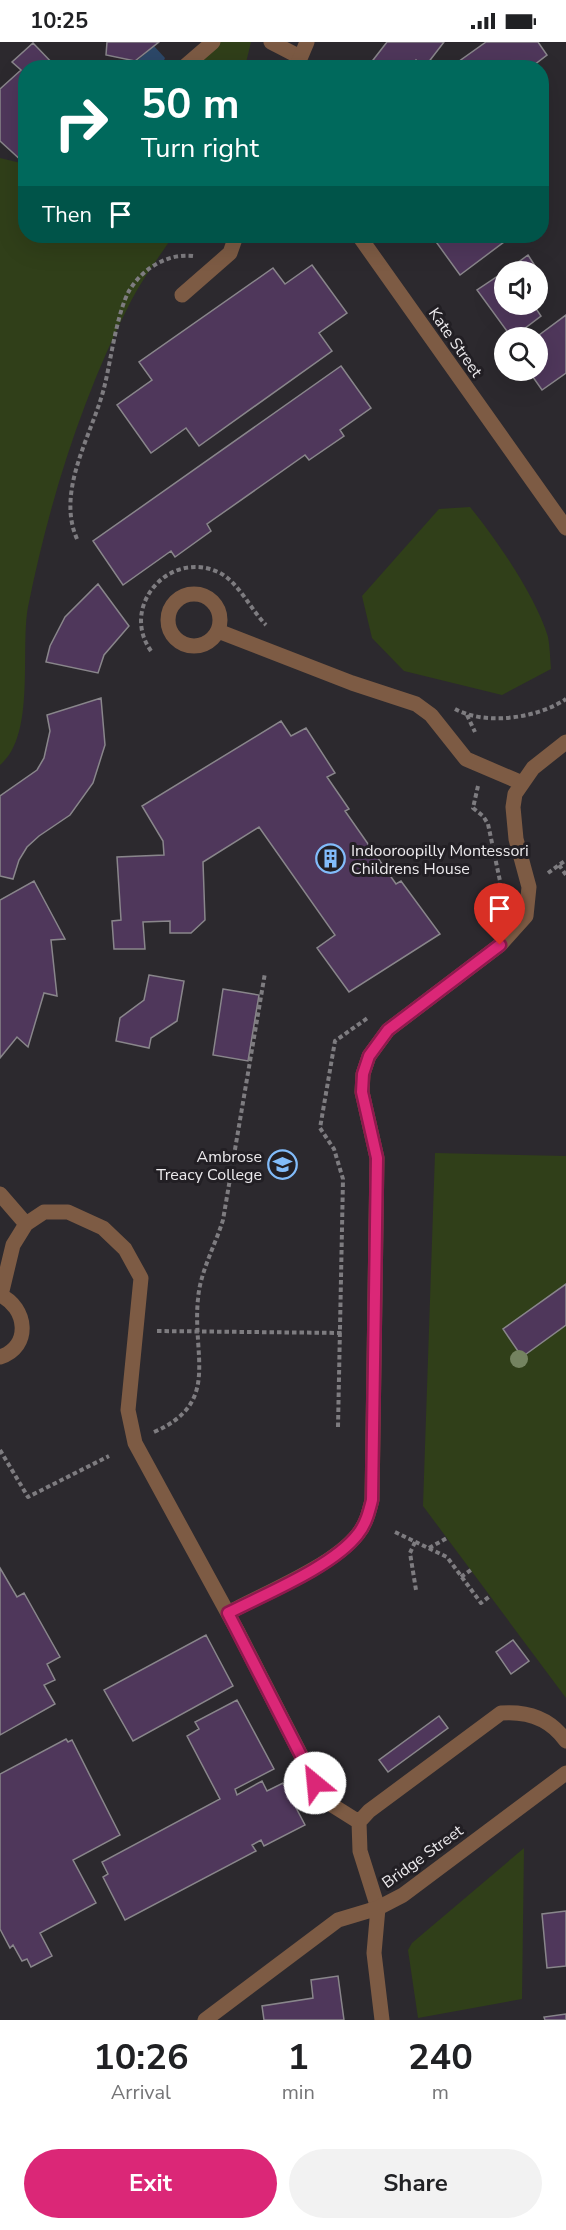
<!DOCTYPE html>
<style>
:root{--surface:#fff;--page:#f2f2f2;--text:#202124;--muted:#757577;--accent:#db2777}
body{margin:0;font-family:"Nunito Sans",sans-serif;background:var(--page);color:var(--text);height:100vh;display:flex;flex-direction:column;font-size:22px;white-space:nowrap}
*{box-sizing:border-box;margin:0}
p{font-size:20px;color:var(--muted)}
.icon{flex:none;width:33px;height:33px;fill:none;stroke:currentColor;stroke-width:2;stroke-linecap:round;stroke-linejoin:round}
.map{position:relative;height:1978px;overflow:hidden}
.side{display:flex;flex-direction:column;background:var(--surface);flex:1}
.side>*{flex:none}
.banner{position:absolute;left:18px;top:18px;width:531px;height:183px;border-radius:24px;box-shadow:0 6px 24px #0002;background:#00695c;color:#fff;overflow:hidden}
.controls{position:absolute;left:494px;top:219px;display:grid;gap:12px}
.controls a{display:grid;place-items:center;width:54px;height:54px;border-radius:50%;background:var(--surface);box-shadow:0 6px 24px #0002;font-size:30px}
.pin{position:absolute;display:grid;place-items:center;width:51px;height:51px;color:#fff;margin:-62px -26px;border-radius:50% 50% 50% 0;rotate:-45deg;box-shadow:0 0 6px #0007}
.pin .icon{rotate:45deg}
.me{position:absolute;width:66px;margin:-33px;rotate:332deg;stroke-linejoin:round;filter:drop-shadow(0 0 4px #0008)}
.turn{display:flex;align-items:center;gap:21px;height:126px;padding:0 24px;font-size:27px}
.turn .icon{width:78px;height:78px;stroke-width:2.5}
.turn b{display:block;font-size:42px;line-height:51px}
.then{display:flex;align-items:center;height:57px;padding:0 24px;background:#0003;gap:12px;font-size:22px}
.eta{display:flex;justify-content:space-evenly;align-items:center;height:102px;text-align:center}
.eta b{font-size:36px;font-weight:700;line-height:42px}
.primary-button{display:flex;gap:12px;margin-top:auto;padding:12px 24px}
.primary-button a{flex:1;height:69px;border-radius:36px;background:var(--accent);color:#fff;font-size:24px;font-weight:700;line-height:69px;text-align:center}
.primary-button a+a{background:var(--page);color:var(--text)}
.status{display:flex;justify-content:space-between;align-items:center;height:42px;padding:0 30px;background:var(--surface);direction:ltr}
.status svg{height:16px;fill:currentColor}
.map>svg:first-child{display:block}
</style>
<div class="status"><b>10:25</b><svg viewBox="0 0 49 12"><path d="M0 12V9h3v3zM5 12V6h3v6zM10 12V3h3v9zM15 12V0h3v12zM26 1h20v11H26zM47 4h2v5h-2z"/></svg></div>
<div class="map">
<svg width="566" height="1978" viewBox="0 0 566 1978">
<rect width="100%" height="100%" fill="#2c292e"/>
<path fill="#303f19" d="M 217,0 L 251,0 L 245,25 L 187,26 Z
M 0,116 L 25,122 L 26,194 L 173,194 C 159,215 143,236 131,259 C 82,355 49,460 28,565 C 20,608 36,694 0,723 Z
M 470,465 C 497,498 536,555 548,595 C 550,605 550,617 551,627 L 502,653 L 404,629 L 372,596 L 362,554 L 439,467 Z
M 435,1111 L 566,1114 L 566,1656 L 423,1464 Z
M 524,1806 L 522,1957 L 418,1976 L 408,1908 L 412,1901 Z"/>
<path fill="#2c4869" d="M 154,4 L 165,16 L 161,25 L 130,25 Z"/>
<path fill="#4f375b" stroke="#89868b" stroke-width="1.5" d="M 107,0 L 159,0 L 135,19 L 106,13 Z
M 387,0 L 444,0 L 424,26 L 416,18 L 410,26 L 375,26 L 370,22 Z
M 486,0 L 538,0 L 547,13 L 530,26 L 462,26 L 458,20 Z
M 33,1 L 57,26 L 26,26 L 26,118 L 23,120 L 0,99 L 0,47 L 21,28 L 12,20 Z
M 439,194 L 512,194 L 460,233 L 434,197 Z
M 528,213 L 546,241 L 537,248 L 537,230 L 505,230 Z
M 312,223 L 347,271 L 319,291 L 332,309 L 199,404 L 186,386 L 151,411 L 117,363 L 152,338 L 139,320 L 273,226 L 285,242 Z
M 504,230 L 504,262 L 533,262 L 541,274 L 512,296 L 477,248 Z
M 566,273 L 566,331 L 542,348 L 528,328 L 537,328 L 535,296 Z
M 341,324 L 371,366 L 340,388 L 344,394 L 309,418 L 305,413 L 207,482 L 211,489 L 175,515 L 171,509 L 123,543 L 93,499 Z
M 98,542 L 129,584 L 104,613 L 98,631 L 46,620 L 50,604 L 65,575 Z
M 101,656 L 105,703 L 93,741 L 70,773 L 39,794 L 27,805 L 19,818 L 13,837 L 0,834 L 0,754 L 37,728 L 44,716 L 50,689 L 47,673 Z
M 281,679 L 291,694 L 306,686 L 335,731 L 327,735 L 349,767 L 345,769 L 396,842 L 401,839 L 440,892 L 349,950 L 317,906 L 335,893 L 259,785 L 203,820 L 205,878 L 191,891 L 170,891 L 170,879 L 143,880 L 145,907 L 114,907 L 112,879 L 121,878 L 117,815 L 164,813 L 163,799 L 142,764 Z
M 34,839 L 65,897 L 51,898 L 57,954 L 44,951 L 28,1005 L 17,995 L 0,1016 L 0,858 Z
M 149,933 L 184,939 L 177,979 L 151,996 L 149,1006 L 116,999 L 120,976 L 144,958 Z
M 223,947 L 259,953 L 248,1019 L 213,1013 Z
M 566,1242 L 566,1283 L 522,1315 L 503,1287 Z
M 0,1526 L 17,1555 L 24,1551 L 60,1615 L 47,1622 L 55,1638 L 44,1643 L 55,1662 L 0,1693 Z
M 206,1593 L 233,1644 L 133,1699 L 104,1648 Z
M 513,1598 L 529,1619 L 511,1632 L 496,1610 Z
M 237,1658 L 274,1727 L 235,1747 L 237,1753 L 262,1739 L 267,1749 L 283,1741 L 305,1783 L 264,1804 L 261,1798 L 252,1803 L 256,1809 L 125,1878 L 103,1835 L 108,1832 L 102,1820 L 220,1757 L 187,1694 L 199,1687 L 195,1680 Z
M 439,1674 L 448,1686 L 388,1730 L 379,1718 Z
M 66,1697 L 68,1700 L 72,1698 L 120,1793 L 73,1818 L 96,1861 L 40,1891 L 52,1914 L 31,1925 L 27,1917 L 22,1919 L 13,1903 L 10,1906 L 0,1887 L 0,1732 Z
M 566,1869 L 566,1924 L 547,1926 L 542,1872 Z
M 338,1934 L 344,1978 L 264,1978 L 262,1964 L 313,1956 L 311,1938 Z
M 566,1972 L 566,1978 L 545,1978 L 544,1975 Z"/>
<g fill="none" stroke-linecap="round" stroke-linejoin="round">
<path stroke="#7e7c80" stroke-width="4" stroke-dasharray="4.5 3" stroke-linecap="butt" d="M 77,497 C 55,447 94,390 105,342 C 111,317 117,271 129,249 C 142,227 167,211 193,214
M 151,609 C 119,564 170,506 220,531 C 239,541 251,568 266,583
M 455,667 C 486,684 538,676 566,657
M 467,673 L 475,690
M 478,744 L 473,766 L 483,774 L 488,782 L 500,839 L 498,872
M 559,823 L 566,833
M 548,831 L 566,818
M 157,1289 L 342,1291
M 338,1385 L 343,1137 L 334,1107 L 320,1086 L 335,999 L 369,975
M 154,1390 C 221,1361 192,1315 198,1257 C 200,1230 215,1204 223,1178 L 265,931
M 0,1408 L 28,1455 L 109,1414
M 395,1490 L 447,1515 L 481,1561 L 490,1554
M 415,1500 L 410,1511 L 416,1548
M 429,1506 L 447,1496
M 461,1535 L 471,1528"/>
<path stroke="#7d5b44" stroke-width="15" d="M 271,0 L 300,15
M 183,26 L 213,0
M 182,253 L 230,211 L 236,194
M168 578a26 26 0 1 1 52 0a26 26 0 1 1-52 0Z
M 218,589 L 352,641 L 416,662 L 431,673 L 466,717 L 522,741
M 0,1152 L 26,1182
M 0,1253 C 27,1265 32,1305 0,1315
M 1,1253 L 13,1203 L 26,1182 L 44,1170 L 68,1170 L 103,1186 L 125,1207 L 141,1236 L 128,1368 L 135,1401 L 237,1588 L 324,1758 L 359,1780
M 228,1571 C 265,1551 333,1524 358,1492 C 366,1482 369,1470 372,1458 L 377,1116 L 362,1050 L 363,1032 L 369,1014 L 388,988 L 500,903 L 526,874 L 529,845 L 516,797 L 513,765 L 515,752 L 533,726 L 566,700
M 378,1866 L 360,1809 L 359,1780 L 369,1769 L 501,1671 C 527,1669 550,1676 566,1699"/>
<path stroke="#7d5b44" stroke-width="15" d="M 378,1866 L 374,1911 L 382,1978
M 205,1978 L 338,1878 L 378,1866 L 403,1853 L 566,1731"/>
<path stroke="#7d5b44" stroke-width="15" d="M 296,26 L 307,0
M 359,194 L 566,486"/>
</g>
<circle fill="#748360" cx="519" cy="1317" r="9"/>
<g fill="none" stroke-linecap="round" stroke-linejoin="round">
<defs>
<path id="route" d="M 315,1741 L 228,1571 C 265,1552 334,1524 358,1492 C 366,1482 369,1470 372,1458 L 377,1116 L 362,1050 L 363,1032 L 369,1014 L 388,988 L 500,903"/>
</defs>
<use href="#route" stroke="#8e194d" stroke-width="15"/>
<use href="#route" stroke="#db2777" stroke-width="10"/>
</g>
<defs>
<symbol id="building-ring" viewBox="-11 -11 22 22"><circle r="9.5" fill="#221f24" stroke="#82bcfa" stroke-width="1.5"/><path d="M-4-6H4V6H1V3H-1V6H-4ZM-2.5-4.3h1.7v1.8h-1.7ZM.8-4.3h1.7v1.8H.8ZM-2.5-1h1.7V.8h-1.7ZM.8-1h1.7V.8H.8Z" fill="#82bcfa"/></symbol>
<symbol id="school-ring" viewBox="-11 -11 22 22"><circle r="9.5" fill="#221f24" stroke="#82bcfa" stroke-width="1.5"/><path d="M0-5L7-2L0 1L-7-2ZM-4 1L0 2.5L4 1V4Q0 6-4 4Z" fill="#82bcfa"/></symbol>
</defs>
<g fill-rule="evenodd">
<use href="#building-ring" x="314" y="800" width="33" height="33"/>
<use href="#school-ring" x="266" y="1106" width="33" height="33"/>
</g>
<g text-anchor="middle" stroke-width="6" stroke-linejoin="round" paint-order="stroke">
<g font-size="16" fill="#eceaed" stroke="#221f24">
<text transform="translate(456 300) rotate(55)" y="6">Kate Street</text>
<text transform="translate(422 1814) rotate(-36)" y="6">Bridge Street</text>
</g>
<g font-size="16" fill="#eceaed" stroke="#221f24" text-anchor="start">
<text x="351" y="814">Indooroopilly Montessori<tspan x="351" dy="18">Childrens House</tspan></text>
<text x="262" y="1120" text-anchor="end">Ambrose<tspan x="262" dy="18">Treacy College</tspan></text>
</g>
</g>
</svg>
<div class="controls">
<a><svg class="icon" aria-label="sound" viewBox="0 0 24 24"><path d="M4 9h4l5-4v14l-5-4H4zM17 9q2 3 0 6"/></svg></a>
<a><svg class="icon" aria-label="search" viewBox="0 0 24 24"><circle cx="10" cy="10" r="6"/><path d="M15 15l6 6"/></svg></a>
</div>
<div class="pin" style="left:500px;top:903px;background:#d93025"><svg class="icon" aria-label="arrive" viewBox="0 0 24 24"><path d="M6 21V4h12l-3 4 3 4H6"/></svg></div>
<svg class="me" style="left:315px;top:1741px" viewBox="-20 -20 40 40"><circle r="19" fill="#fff"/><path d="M0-13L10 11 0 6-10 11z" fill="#db2777"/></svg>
<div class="banner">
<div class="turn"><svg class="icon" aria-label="right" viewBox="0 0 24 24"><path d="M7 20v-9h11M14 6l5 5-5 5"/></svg><div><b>50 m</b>Turn right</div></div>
<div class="then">Then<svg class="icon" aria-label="arrive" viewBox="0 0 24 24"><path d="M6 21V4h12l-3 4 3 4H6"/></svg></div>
</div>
</div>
<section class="side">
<div class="eta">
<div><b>10:26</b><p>Arrival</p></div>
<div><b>1</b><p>min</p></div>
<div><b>240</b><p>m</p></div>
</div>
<div class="primary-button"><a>Exit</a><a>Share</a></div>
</section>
